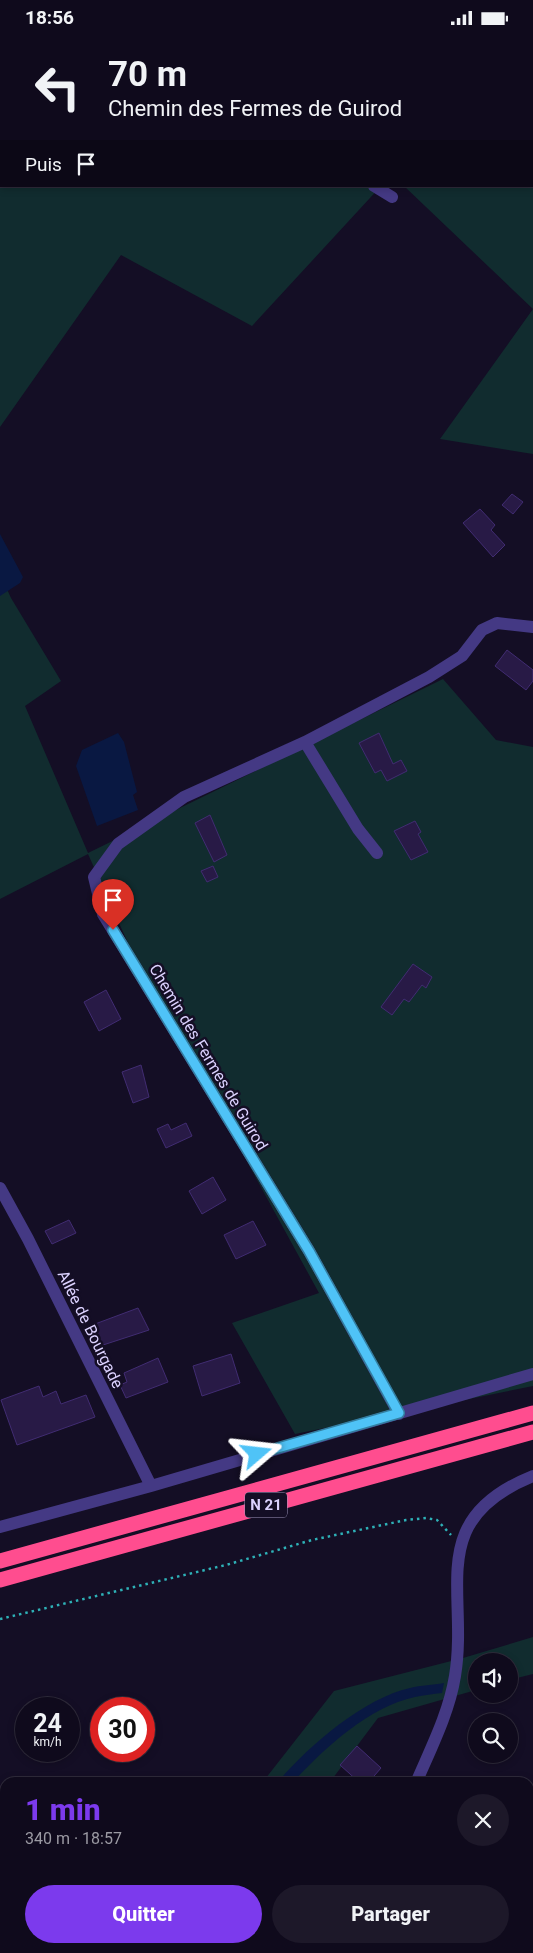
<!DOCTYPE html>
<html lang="fr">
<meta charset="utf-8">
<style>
:root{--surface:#0f0a1c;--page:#1d1829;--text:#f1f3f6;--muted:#9b9aa3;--line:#2f2b3b;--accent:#7c3aed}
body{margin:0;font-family:Roboto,sans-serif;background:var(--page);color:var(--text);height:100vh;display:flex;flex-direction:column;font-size:19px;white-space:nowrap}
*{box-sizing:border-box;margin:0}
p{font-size:16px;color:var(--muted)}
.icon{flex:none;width:28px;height:28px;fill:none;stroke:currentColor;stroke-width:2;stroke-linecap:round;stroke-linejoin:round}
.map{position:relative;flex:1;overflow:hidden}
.panel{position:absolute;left:0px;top:1742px;width:534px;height:176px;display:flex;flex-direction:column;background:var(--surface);border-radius:15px 15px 0 0;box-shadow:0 2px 8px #0003,0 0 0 1px var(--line)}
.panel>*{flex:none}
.banner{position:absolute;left:0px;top:0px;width:534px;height:152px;box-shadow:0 2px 8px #0003,0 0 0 1px var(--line);background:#0f0a1c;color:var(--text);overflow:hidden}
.buttons{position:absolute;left:468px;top:1618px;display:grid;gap:10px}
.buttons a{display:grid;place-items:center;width:50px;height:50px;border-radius:50%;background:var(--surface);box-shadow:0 2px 8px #0003,0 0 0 1px var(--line);font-size:25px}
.speed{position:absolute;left:15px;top:1662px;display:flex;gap:10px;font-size:25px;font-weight:700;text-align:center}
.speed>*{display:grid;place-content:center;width:65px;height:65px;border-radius:50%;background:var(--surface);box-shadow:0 2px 8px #0003,0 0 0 1px var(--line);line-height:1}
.speed small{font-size:12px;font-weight:400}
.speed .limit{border:8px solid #d22;background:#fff;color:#111}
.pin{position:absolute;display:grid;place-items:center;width:42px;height:42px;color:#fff;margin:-51px -21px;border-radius:50% 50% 50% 0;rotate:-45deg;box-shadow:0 0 5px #0007}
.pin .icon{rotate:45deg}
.me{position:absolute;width:55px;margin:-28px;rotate:73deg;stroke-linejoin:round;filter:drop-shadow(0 0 4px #0008)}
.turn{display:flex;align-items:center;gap:18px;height:105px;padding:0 25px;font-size:22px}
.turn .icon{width:65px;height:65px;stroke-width:2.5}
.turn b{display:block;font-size:35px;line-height:42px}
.then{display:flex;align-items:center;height:48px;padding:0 25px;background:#0003;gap:10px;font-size:19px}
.round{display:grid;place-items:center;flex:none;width:52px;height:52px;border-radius:26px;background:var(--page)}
.overview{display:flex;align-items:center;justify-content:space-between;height:85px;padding:0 25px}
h1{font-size:30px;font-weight:800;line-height:38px;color:var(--accent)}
.button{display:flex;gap:10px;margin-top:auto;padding:10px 25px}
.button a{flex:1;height:58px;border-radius:30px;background:var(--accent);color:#fff;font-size:20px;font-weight:800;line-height:58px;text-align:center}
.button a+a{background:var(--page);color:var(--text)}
.status{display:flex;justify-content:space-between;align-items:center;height:35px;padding:0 25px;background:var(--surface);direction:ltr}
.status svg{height:14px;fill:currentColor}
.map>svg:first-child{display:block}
</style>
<div class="status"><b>18:56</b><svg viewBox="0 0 49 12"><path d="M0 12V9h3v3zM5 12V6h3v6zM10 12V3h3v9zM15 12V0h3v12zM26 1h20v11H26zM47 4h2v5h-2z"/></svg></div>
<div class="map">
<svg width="533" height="1918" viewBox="0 0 533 1918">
<rect width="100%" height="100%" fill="#140e25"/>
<path fill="#112c2f" d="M 0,0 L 533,0 L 533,419 L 440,404 L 533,274 L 404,151 L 532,151 L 532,1 L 1,1 L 1,151 L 381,151 L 252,291 L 121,220 L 0,392 Z
M 0,539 L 11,563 L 61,646 L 25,671 L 88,818 L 443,644 L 496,705 L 533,712 L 533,1351 L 295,1399 L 232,1288 L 319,1258 L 132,917 L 88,819 L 0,864 Z
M 533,1602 L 533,1639 L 509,1645 L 509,1626 L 476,1626 L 476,1655 L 378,1683 L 330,1747 L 262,1748 L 334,1656 L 463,1623 Z
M 132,1914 L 205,1914 L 202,1918 L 129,1918 Z"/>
<path fill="#091842" d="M 0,499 L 23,542 L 20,548 L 0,561 Z
M 118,698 L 124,707 L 137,757 L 133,760 L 138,775 L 97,791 L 76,731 L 82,715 Z
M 444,1648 L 442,1658 C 433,1659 424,1660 415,1662 C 368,1672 324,1714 293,1747 L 278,1747 C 307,1712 364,1663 410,1653 C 421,1650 433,1650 444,1648 Z"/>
<path fill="#281a46" stroke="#412c72" d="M 512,459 L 523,467 L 513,479 L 502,470 Z
M 480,474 L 495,490 L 491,495 L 505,510 L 493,522 L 463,488 Z
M 507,615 L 533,635 L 533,646 L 526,655 L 495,631 Z
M 379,698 L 393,729 L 401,725 L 407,736 L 387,746 L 381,735 L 375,738 L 359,708 Z
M 210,780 L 227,820 L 214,827 L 195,788 Z
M 415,786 L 421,797 L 418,799 L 428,817 L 411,825 L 394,796 Z
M 213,831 L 218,842 L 207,847 L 201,836 Z
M 413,929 L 432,942 L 426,953 L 422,950 L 409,967 L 404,964 L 392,980 L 381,972 Z
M 106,955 L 121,984 L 99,996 L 84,967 Z
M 141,1030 L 149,1062 L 133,1068 L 122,1037 Z
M 186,1088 L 192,1101 L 166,1113 L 157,1094 L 168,1089 L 171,1095 Z
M 213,1142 L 226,1165 L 202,1179 L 189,1156 Z
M 69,1185 L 76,1198 L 52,1209 L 45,1196 Z
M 253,1186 L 266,1210 L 236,1224 L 224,1200 Z
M 138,1273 L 149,1295 L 100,1311 L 98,1306 L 93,1308 L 87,1292 Z
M 231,1319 L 240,1348 L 202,1361 L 193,1331 Z
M 158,1323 L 168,1347 L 126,1363 L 120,1350 L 127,1347 L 124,1338 Z
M 39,1351 L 43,1362 L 56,1356 L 61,1369 L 86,1360 L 95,1382 L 17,1410 L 1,1365 Z
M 357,1711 L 381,1733 L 368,1748 L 360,1748 L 340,1730 Z"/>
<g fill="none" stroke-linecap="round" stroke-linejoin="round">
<path stroke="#2eb1b7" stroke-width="2.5" stroke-dasharray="2.5 4" stroke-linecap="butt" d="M 0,1584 L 226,1530 L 312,1505 L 406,1485 L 426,1483 L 437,1485 L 451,1500"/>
<path stroke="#443984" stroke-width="12" d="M 175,0 L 177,1
M 374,151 L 392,162
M 305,707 L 358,794 L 377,818
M 0,1153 L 28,1204 L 151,1451
M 399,1379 L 309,1216 L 103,879 L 94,842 L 118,809 L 184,762 L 305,707 L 429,642 L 462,621 L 482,595 L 497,588 L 533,592
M 0,1492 L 151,1451 L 533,1339
M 416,1748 C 431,1713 449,1678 455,1641 C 469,1555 424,1485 533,1441
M 376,1918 L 377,1914"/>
<path stroke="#ff4d8f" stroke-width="15" d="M 0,1526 L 533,1378
M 0,1545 L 533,1397"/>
</g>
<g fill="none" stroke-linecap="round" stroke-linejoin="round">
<defs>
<path id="route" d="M 113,895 L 309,1216 L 399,1378 L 257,1419"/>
</defs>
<use href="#route" stroke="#337fa1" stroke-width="12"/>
<use href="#route" stroke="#4fc3f7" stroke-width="9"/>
</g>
<g text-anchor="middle" stroke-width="5" stroke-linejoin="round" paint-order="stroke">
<rect fill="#140e25" stroke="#a097be" stroke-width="1" x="245" y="1457.5" width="42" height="25" rx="4"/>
<g font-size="15" font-weight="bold" fill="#dcd2ff">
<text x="266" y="1475">N 21</text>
</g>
<g font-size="16" fill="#dcd2ff" stroke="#140e25">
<text transform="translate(209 1022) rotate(59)" y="6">Chemin des Fermes de Guirod</text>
<text transform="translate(91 1294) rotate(64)" y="6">Allée de Bourgade</text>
</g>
</g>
</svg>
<div class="buttons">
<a><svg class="icon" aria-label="sound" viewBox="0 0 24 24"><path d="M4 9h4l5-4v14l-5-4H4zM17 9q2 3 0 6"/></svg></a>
<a><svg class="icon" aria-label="search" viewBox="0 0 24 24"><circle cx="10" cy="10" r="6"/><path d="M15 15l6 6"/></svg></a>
</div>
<div class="speed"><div>24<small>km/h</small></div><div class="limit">30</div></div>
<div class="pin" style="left:113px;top:895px;background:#d93025"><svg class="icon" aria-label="arrive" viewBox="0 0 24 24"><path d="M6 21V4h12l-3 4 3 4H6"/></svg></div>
<svg class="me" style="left:257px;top:1419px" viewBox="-20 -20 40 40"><path d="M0-17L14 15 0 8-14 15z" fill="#4fc3f7" stroke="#fff" stroke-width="4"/></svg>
<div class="banner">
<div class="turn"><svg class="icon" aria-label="left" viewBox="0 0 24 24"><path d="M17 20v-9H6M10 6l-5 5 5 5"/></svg><div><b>70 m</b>Chemin des Fermes de Guirod</div></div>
<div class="then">Puis<svg class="icon" aria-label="arrive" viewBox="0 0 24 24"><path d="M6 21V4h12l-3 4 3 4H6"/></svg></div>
</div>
<section class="panel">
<div class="overview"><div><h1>1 min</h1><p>340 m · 18:57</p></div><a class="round"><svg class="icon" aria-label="close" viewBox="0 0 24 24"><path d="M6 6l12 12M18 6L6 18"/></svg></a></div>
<div class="button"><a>Quitter</a><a>Partager</a></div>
</section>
</div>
